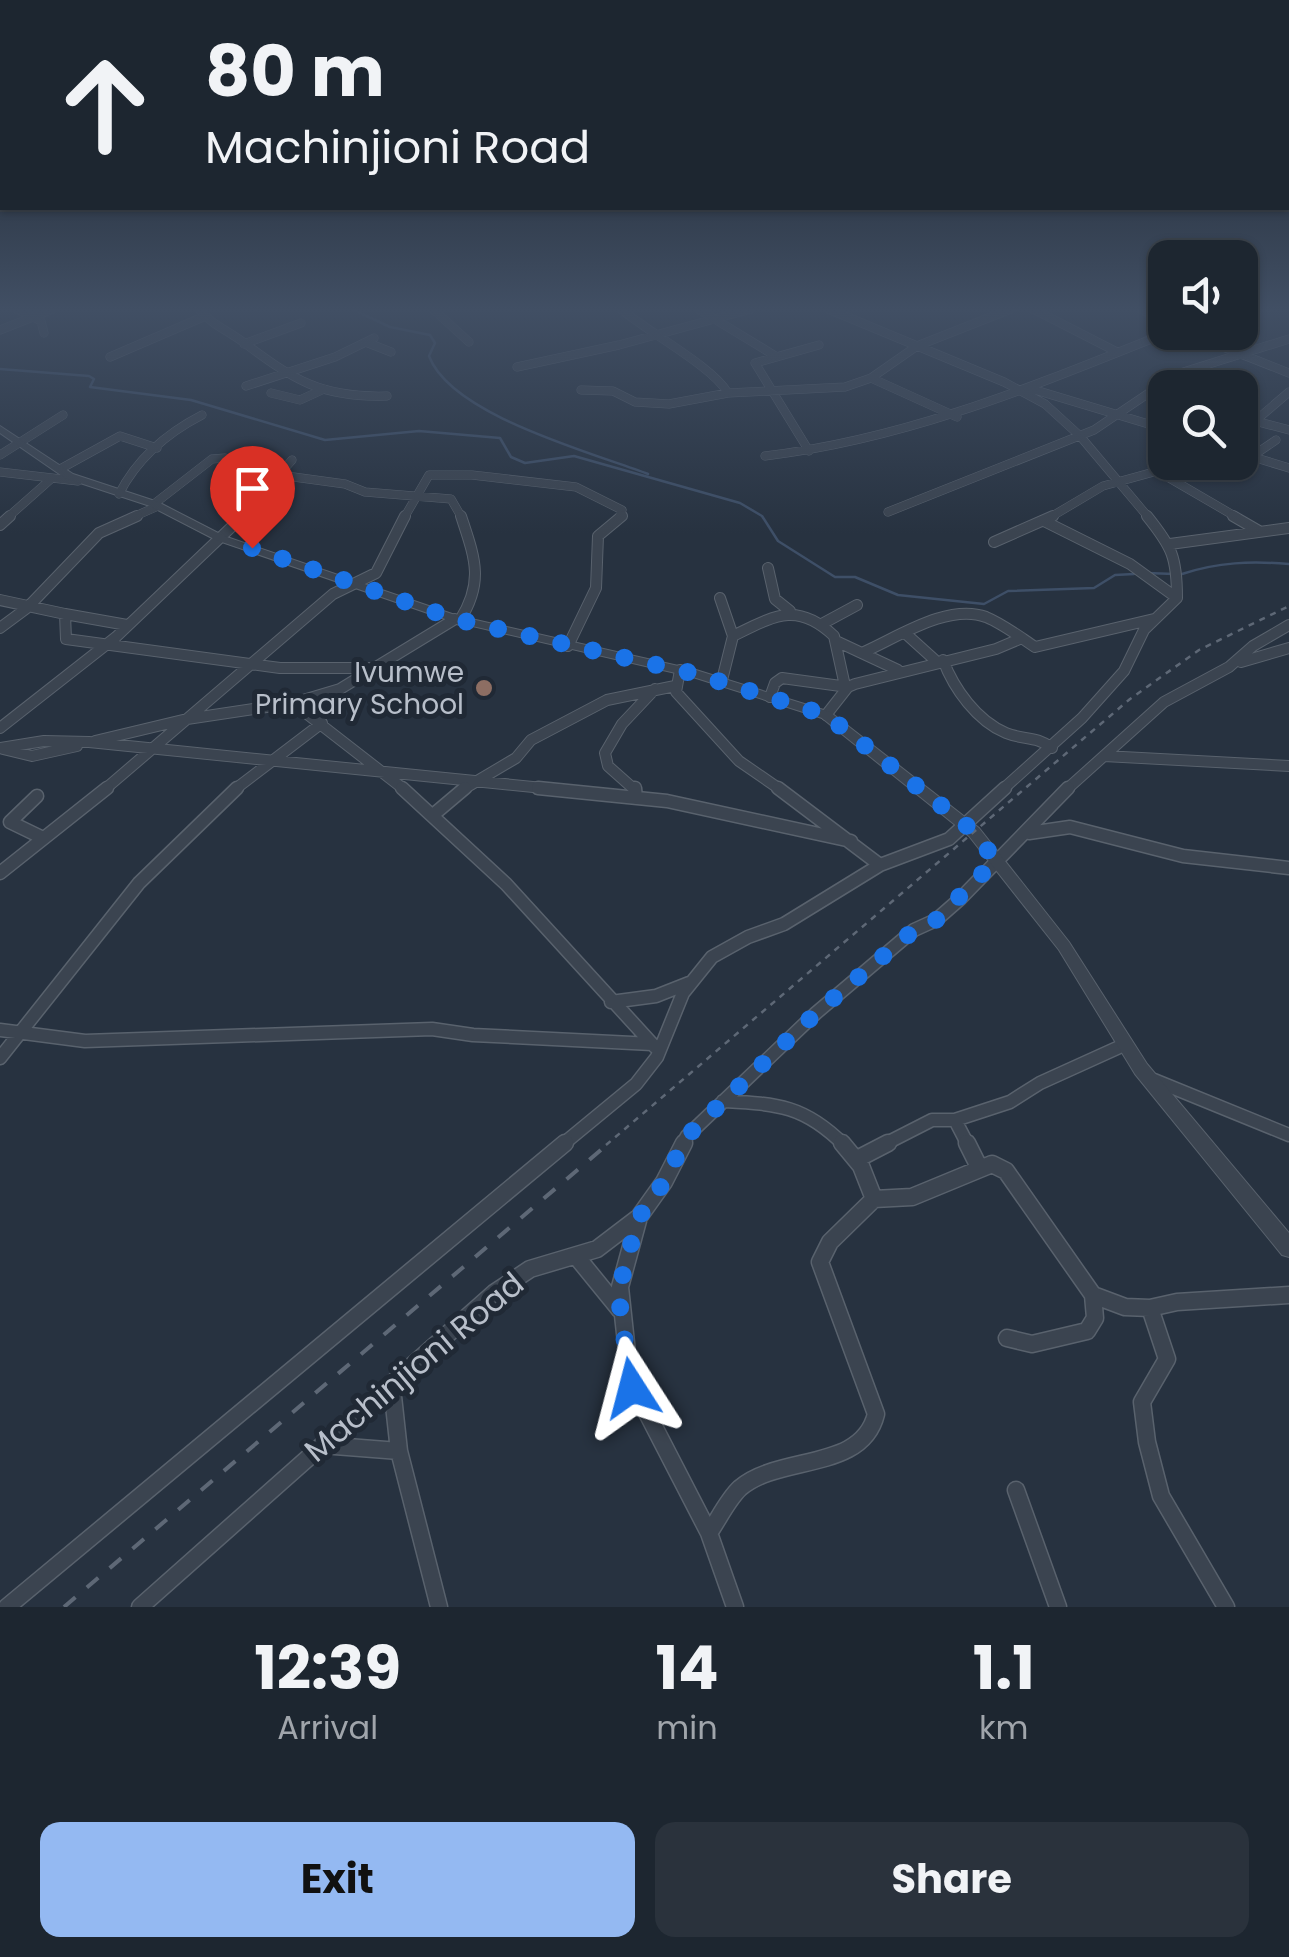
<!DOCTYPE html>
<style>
:root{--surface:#1d2630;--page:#2a323c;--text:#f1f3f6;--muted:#a0a5ab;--line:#3b434c;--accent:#94b9f2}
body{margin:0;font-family:Poppins,sans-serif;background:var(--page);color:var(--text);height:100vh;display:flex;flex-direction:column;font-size:38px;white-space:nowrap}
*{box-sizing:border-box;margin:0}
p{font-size:32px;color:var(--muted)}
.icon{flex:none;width:55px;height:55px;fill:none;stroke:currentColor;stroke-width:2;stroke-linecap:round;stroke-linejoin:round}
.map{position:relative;height:1607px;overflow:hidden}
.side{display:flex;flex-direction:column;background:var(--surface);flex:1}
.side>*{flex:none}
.top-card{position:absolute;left:0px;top:0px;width:1290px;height:210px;box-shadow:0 2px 8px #0004,0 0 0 2px var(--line);background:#1d2630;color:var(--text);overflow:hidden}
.controls{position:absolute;left:1148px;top:240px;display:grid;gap:20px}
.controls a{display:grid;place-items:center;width:110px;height:110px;border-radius:20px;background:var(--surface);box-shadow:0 2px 8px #0004,0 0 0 2px var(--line);font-size:50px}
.pin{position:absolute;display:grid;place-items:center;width:85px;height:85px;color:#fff;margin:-102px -42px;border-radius:50% 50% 50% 0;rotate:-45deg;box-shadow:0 0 10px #0007}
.pin .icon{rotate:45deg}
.me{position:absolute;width:110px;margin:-55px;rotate:351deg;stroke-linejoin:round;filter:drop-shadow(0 0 8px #0008)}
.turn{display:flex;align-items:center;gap:35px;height:210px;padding:0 40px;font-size:45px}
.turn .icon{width:130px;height:130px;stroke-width:2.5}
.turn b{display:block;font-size:70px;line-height:85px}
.eta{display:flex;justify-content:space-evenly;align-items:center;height:170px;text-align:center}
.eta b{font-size:60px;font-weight:700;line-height:70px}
.button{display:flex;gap:20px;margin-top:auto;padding:20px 40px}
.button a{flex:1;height:115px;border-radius:20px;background:var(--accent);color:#111;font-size:40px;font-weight:700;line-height:115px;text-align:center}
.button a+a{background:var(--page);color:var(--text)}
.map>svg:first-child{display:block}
</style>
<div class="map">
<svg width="1289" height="1607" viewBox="0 0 1289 1607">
<rect width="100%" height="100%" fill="#273240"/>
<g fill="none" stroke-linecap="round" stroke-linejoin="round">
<path stroke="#3e4f67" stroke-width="2.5" d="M 352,309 L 390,327 L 430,335 L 435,343 L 429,356 C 451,415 590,452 648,474
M 0,369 L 89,376 L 94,379 L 90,387 L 191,400 L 325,440 L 419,431 L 500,438 L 511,457 L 525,463 L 574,456 L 740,503 L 762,516 L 778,541 L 835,577 L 855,577 L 898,595 L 984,604 L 1008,591 L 1094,588 L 1115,575 L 1134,574
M 1147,573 L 1174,574
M 1182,574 C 1218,562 1251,561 1289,564"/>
<defs>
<path id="minor-far3" d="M 17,309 L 41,321 L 44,333
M 199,309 C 212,325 227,330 243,342 C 294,380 321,398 387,396
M 433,309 L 469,342
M 621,309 C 649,333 712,366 728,393
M 698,309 L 777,357
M 828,309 L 1004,382 L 1045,404 L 1080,436 L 1149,518
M 1033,309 L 1117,352
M 1141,309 L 1165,322
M 1240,310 L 1246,309
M 0,330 L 53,309
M 1185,332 L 1289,373
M 368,343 L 391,352
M 244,344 L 301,323
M 110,357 L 203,317
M 517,367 L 619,345 L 751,309
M 871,378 L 957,417
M 246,386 L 335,357 L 374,338
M 1032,389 L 1165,429
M 581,390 L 613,391 L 635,402 L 669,404 L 728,393 L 845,387 L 871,378 L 917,346 L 1011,309
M 271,393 L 300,400 L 324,389
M 1240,417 L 1289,430
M 1240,434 L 1289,392
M 809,451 L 755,363 L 819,345
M 1240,453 L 1289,468
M 0,455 L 63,415
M 765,456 C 908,439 1036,385 1169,332
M 1251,457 L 1276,440
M 62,468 L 120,436 L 157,448
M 0,472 L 78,481
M 1159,472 L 1238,518
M 279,475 L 345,484 L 365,492 L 451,499 L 462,518
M 119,494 C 137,459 167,433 202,415
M 154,504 L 212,459 L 225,458
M 888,512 L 1094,430 L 1177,374 L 1289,339
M 7,518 L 51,479
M 131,518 L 158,506
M 241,518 L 292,460
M 404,518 L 429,475 L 472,475 L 576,487 L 622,510 L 619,518
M 1049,518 L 1103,486 L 1190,462"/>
<path id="minor-far2" d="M 1233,516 L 1259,531
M 1044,521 L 1130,564 L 1177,598
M 0,525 L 10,516
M 994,542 L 1053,516
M 1170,544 L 1289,528
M 768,568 L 775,599 L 790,611
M 720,598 L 733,636 L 722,680
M 0,600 L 65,614 L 66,639 L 280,668 L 372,668
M 65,614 L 127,625
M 460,620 C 485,581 474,556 461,516
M 820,625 L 857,605
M 0,628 L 27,608 L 99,533 L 137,516
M 905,633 L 936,661
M 733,636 C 774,616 797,601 834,636 L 845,686
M 836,641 L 898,670
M 568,646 L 596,588 L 598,536 L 622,516
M 864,652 C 898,637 948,603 986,617 C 1003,624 1020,637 1035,647 L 1154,619
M 943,660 C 954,689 977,721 1006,733 C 1023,740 1037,736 1052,748
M 1241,662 L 1289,648
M 680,670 L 676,692 L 739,761 L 781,790
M 770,697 L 775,683 L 782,678 L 848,687
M 293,703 L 405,790
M 826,715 L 848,687 L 855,684 L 996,649 L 1022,638
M 0,728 L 116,637 L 243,516
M 95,741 L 187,719 L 293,703 L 340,689 L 455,619
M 0,748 L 44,741 L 89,742 L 563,790
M 3,749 L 32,756 L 77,746
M 1104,756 L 1289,766
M 104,790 L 333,594 L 376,573 L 405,516
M 234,790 L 322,723
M 462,790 L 516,758 L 531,740 L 607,700 L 675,686
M 635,790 L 608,766 L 605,753 L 622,724 L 655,689
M 1002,790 L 1082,718 L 1124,671 L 1144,630 L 1177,598 C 1177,557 1172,547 1147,516
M 1066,790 L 1164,702 L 1229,667 L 1253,646 L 1289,625"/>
<path id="minor-far1" d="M 402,788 L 506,884 L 655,1047
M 538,788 L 667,801 L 851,841
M 635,788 L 636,798
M 778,788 L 880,865
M 37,796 L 10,822 L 43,838
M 433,815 L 465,788
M 1029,833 L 1070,827 L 1183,856 L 1289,868
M 0,873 L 107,788
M 611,1002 L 656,996 L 689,983
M 0,1030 L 85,1041 L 432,1029 L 473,1035 L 652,1044
M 0,1058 L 139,883 L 237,788
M 1154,1080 L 1289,1135
M 723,1101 C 777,1104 804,1105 844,1145
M 955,1120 L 968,1145
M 562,1145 L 636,1084 L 657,1057 L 683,993 L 712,957 L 748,937 L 784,924 L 880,865 L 949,839 L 1005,788
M 682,1145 L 687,1136 L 816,1013 L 914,930 L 936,920 L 960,899 L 1068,788
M 883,1145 L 932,1120 L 955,1120 L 1010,1102 L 1040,1083 L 1126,1044"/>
<path id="minor" d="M 967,1143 L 979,1167
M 859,1158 L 888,1143
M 874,1199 L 912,1197 L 992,1164 L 1006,1171 L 1093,1295 L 1125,1307 L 1150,1308 L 1177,1302 L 1289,1295
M 639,1217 L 620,1287 L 630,1380 L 709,1533 L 735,1607
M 576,1256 L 620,1310
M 1150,1308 L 1167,1359 L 1142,1402 L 1147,1442 L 1161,1496 L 1226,1607
M 1007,1338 L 1032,1344 L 1087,1331 L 1095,1318 L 1093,1295
M 392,1387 L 399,1451 L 439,1607
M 322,1445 L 399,1451
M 1016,1490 L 1058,1607
M 709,1533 C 718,1520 728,1499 740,1488 C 780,1454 862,1472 876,1414 L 820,1262 L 830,1242 L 874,1199 L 861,1166 L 842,1143
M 7,1607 L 565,1143
M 140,1607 L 494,1293 L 530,1269 L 597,1249 L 639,1217 L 664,1182 L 684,1143"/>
<path id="tertiary" d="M 0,426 L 73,474 L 158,502 L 224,536 L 458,616 L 696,670 L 830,712 L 979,828 L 1069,942 L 1147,1064 L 1289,1233 L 1289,1257 L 1282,1255 L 1135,1074 L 1059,950 L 969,836 L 822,718 L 693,677 L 451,621 L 216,540 L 150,506 L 65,478 L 0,433 Z"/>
</defs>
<use href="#minor-far3" stroke="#59626d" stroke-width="9"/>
<use href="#minor-far2" stroke="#59626d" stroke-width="12"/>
<use href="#minor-far1" stroke="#59626d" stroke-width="15"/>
<use href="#minor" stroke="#59626d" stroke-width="19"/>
<use href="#tertiary" stroke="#59626d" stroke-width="2"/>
<use href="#minor-far3" stroke="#3b4450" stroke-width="8"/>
<use href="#minor-far2" stroke="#3b4450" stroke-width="10"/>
<use href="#minor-far1" stroke="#3b4450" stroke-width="12"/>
<use href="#minor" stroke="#3b4450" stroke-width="16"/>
<use href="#tertiary" fill="#3b4450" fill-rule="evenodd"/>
<path stroke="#5e6876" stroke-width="2.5" stroke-dasharray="6 6" stroke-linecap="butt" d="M 606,1145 L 1130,699 L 1199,650 L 1289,606"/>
<path stroke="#5e6876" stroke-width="4" stroke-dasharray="15 15" stroke-linecap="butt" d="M 64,1607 L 609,1143"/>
</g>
<linearGradient id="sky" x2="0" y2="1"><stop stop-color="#151c23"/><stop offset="0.58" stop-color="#414f64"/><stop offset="1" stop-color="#414f64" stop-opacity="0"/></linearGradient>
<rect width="1289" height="534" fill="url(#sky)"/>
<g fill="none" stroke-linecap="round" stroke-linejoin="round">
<path stroke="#1a73e8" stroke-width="18" stroke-dasharray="0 32.4" d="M 252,548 L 455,619 L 696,674 L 826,715 L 966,825 L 996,860 L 936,920 L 914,930 L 816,1013 L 687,1136 L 664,1182 L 639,1217 L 623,1272 L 620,1310 L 632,1388"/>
</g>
<circle fill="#8d6e63" stroke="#202935" stroke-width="4" cx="484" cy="688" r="10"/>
<g text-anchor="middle" stroke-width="10" stroke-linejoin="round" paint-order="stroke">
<g font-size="28" fill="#b8bfca" stroke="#202935" text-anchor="end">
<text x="464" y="682">Ivumwe<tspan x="464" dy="32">Primary School</tspan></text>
</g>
<g font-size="32" fill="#b8bfca" stroke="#202935">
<text transform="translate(414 1367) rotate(-40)" y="11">Machinjioni Road</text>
</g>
</g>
</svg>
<div class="controls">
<a><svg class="icon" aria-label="sound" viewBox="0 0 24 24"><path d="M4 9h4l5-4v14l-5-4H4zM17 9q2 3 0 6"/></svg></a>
<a><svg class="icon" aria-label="search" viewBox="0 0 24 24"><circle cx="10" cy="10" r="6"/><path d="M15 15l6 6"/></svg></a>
</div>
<div class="pin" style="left:252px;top:548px;background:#d93025"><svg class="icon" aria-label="arrive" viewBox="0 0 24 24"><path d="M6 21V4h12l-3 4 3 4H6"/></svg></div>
<svg class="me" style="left:632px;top:1388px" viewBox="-20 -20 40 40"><path d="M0-17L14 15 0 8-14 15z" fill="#1a73e8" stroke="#fff" stroke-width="4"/></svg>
<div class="top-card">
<div class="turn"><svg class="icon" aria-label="ahead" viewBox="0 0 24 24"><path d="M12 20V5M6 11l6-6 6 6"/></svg><div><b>80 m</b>Machinjioni Road</div></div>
</div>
</div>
<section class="side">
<div class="eta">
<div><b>12:39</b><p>Arrival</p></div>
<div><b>14</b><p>min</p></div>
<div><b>1.1</b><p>km</p></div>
</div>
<div class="button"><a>Exit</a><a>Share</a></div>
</section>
